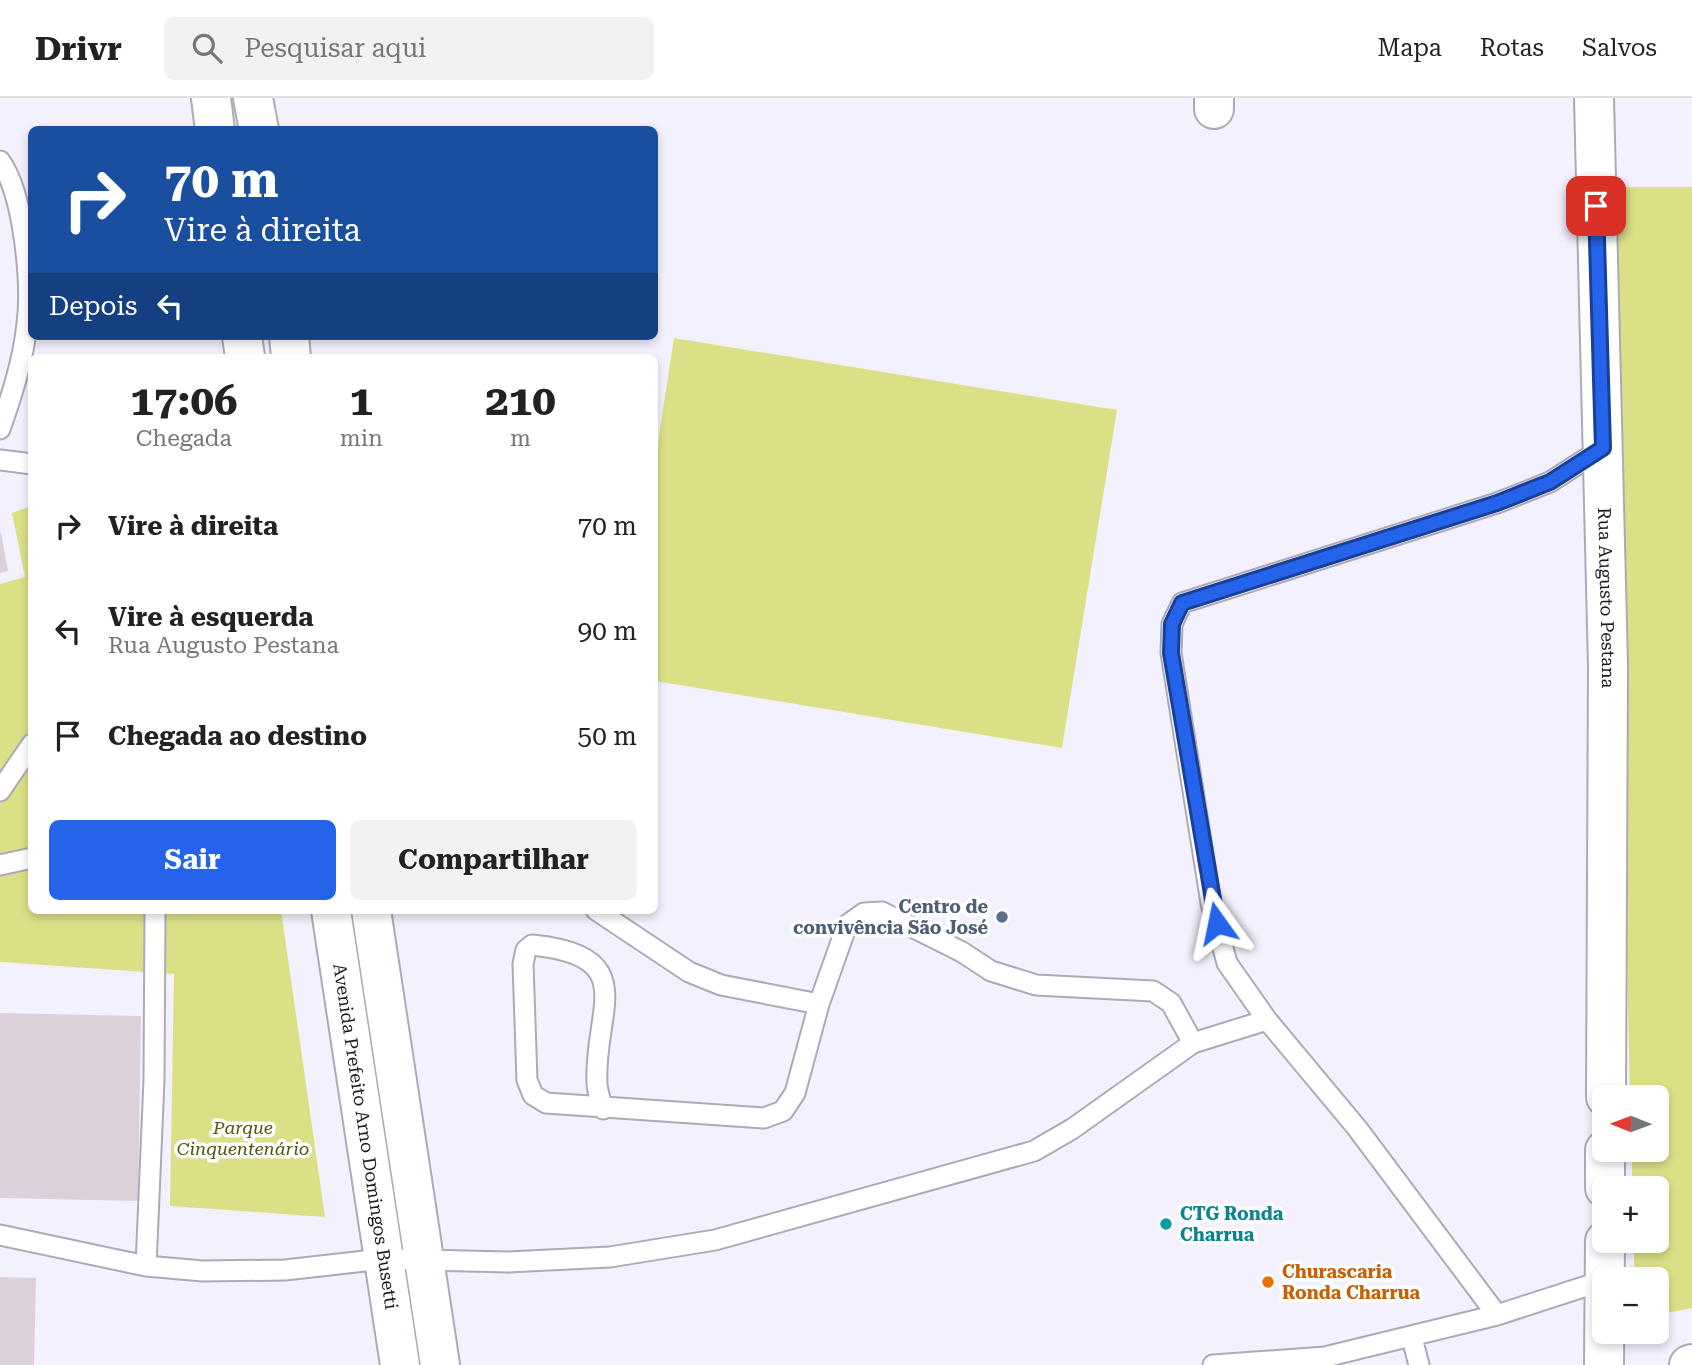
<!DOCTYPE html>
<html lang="pt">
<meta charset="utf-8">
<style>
:root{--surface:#fff;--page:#f2f2f2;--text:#222;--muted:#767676;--line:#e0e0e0;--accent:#2563eb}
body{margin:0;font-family:"Roboto Serif",serif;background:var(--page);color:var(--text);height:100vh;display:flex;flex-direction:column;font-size:26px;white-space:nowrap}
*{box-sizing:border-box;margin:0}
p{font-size:23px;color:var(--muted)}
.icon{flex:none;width:38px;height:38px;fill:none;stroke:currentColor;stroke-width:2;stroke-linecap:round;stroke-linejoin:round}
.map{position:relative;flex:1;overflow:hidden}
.sheet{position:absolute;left:28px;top:256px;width:630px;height:560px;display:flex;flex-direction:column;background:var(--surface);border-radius:10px;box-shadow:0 4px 10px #0003}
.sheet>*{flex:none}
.guide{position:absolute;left:28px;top:28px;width:630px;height:214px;border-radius:10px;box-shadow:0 4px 10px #0003;background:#1a4fa0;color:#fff;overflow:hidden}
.needle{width:46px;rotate:271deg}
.tools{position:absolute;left:1592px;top:987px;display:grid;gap:14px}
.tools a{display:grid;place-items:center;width:77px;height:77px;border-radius:10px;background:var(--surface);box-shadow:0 4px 10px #0003;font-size:35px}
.pin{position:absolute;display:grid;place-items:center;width:60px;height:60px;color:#fff;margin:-30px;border-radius:14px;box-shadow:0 4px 10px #0006}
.me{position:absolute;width:77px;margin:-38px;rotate:348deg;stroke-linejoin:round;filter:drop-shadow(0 0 5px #0008)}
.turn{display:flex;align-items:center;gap:24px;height:147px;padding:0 21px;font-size:32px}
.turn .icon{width:91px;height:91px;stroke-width:2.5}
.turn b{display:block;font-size:49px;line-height:60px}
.then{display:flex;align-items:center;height:66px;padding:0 21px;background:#0003;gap:14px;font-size:26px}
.eta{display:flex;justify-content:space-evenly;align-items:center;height:119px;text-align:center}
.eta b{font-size:42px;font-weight:700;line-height:49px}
.primary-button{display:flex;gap:14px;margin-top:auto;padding:14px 21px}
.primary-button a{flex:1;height:80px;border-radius:10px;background:var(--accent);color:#fff;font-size:28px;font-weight:700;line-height:80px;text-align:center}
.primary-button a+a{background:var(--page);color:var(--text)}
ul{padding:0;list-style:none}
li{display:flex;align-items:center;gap:21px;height:105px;padding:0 21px}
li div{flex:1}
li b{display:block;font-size:26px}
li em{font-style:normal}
header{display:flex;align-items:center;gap:42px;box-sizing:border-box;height:98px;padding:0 35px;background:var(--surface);border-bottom:2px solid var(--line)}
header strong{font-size:33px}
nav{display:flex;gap:38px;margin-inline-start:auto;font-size:24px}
.search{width:490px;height:63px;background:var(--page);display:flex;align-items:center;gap:18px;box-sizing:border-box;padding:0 24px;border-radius:10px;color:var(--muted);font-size:26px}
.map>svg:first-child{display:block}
</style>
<header>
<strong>Drivr</strong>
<div class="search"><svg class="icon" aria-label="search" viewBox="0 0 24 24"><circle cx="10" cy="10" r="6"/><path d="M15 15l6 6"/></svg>Pesquisar aqui</div>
<nav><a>Mapa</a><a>Rotas</a><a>Salvos</a></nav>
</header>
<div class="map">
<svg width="1692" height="1267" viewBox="0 0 1692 1267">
<rect width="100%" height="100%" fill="#f3f1fe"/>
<path fill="#dbe086" d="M 1610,89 L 1692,89 L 1692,1210 L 1657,1217 L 1657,1181 L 1634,1181 L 1634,1143 L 1657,1143 L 1657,1090 L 1632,1090 L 1632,1052 L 1657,1052 L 1657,999 L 1630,999 Z
M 674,240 L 1117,312 L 1062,650 L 655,583 L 655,364 Z
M 31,408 L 32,812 L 281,812 L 325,1119 L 170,1108 L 174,876 L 0,864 L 0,486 L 25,479 L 12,415 Z"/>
<path fill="#dcd1db" d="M 1,435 L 8,473 L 0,475 L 0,436 Z
M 0,915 L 141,918 L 138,1103 L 0,1100 Z
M 0,1179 L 36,1180 L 34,1267 L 0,1267 Z"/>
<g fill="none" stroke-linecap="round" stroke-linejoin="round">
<defs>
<path id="service" d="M 0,63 C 24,96 32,185 27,226 C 23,263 12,297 0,331
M 1603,350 L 1550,384 L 1497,405 L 1182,505 L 1172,526 L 1171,555 L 1211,805 L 1227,865 L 1267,922 L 1357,1030 L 1497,1217 L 1605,1182
M 0,362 L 32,366
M 0,693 L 32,646
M 0,767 L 32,760
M 596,812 L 689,874 L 721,887 L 819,906
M 603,1011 C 601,1003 597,993 597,985 C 593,913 643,858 532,847 L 526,852 L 523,866 L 527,982 L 533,997 L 546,1005 L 764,1020 L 783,1013 L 795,995 L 819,906 L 847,827 L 864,815 L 882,814 L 962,854 L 991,873 L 1036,887 L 1153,893 L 1171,905 L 1193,945 L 1267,922
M 0,1137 L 146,1168 L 203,1173 L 285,1172 L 383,1161 L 508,1164 L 610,1159 L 715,1142 L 1034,1053 L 1072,1031 L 1193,945
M 146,1168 L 154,982 L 155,812
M 1412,1240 L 1419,1267
M 1213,1267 L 1325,1259 L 1497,1217"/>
<g id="minor">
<path id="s1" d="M 1594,0 L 1608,568 L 1606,999"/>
<path d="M 1214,11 L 1214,0"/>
<path d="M 1605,1090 L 1605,1052"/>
<path d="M 1604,1267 L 1605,1143"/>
</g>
<g id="tertiary">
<path d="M 211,0 L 215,32"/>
<path d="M 253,0 L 259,32"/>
<path d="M 242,238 L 245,259"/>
<path d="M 289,238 L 291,259"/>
<path id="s2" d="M 331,812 L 400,1267"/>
<path d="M 371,812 L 440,1267"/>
</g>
<path id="secondary" d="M 1689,1267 L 1692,1266"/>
</defs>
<use href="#service" stroke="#acaab7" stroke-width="23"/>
<use href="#minor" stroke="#acaab7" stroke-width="42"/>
<use href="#tertiary" stroke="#acaab7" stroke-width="42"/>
<use href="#secondary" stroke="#acaab7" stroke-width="42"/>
<use href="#service" stroke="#fff" stroke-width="19"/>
<use href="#minor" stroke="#fff" stroke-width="38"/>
<use href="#tertiary" stroke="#fff" stroke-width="38"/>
<use href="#secondary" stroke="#fff" stroke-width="38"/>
</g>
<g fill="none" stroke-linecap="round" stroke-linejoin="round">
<defs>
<path id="route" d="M 1217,825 L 1171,555 L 1172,526 L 1182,505 L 1497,405 L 1550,384 L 1603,350 L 1596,108"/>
</defs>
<use href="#route" stroke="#184099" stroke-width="18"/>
<use href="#route" stroke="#2563eb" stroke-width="12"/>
</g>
<circle fill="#5c6f8a" stroke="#fff" stroke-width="2.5" cx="1002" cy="819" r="7"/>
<circle fill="#0f9aa8" stroke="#fff" stroke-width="2.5" cx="1166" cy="1126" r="7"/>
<circle fill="#e8710a" stroke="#fff" stroke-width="2.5" cx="1268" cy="1184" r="7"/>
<g text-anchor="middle" stroke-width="7" stroke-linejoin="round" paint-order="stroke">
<g font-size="18" fill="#1b1a1f" stroke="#fff">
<text dy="6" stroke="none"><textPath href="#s1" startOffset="500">Rua Augusto Pestana</textPath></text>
<text dy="6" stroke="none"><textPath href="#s2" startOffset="229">Avenida Prefeito Arno Domingos Busetti</textPath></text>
</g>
<g font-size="18" font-weight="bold" fill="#4e5e75" stroke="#fff" text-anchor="end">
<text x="988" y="815">Centro de<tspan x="988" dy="21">convivência São José</tspan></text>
</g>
<g font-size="18" font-style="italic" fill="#525408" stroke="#fff">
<text x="243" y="1036">Parque<tspan x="243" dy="21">Cinquentenário</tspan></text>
</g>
<g font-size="18" font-weight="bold" fill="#0d838f" stroke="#fff" text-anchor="start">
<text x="1180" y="1122">CTG Ronda<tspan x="1180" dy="21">Charrua</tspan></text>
</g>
<g font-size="18" font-weight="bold" fill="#c56008" stroke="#fff" text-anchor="start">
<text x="1282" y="1180">Churascaria<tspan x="1282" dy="21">Ronda Charrua</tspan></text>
</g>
</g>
</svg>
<div class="tools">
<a><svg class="needle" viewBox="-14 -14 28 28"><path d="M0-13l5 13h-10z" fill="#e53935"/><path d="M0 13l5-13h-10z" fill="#767676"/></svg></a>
<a>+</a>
<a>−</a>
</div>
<div class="pin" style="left:1596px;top:108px;background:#d93025"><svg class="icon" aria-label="arrive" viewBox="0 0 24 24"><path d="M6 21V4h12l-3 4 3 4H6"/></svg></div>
<svg class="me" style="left:1217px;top:825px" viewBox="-20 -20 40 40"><path d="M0-17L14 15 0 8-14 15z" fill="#2563eb" stroke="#fff" stroke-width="4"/></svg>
<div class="guide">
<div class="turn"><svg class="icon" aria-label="right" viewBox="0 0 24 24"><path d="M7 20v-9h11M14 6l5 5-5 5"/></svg><div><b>70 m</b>Vire à direita</div></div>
<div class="then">Depois<svg class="icon" aria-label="left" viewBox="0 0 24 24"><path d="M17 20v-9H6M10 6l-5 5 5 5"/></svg></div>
</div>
<section class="sheet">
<div class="eta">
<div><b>17:06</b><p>Chegada</p></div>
<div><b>1</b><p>min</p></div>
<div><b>210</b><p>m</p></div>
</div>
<ul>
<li><svg class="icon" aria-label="right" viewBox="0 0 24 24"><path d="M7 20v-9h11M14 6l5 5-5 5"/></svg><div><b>Vire à direita</b></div><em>70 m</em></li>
<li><svg class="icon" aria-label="left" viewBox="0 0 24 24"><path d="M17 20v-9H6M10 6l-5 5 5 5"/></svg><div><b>Vire à esquerda</b><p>Rua Augusto Pestana</p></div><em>90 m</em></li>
<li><svg class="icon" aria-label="arrive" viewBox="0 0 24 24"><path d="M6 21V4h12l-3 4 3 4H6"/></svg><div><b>Chegada ao destino</b></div><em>50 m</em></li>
</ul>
<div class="primary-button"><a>Sair</a><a>Compartilhar</a></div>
</section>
</div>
